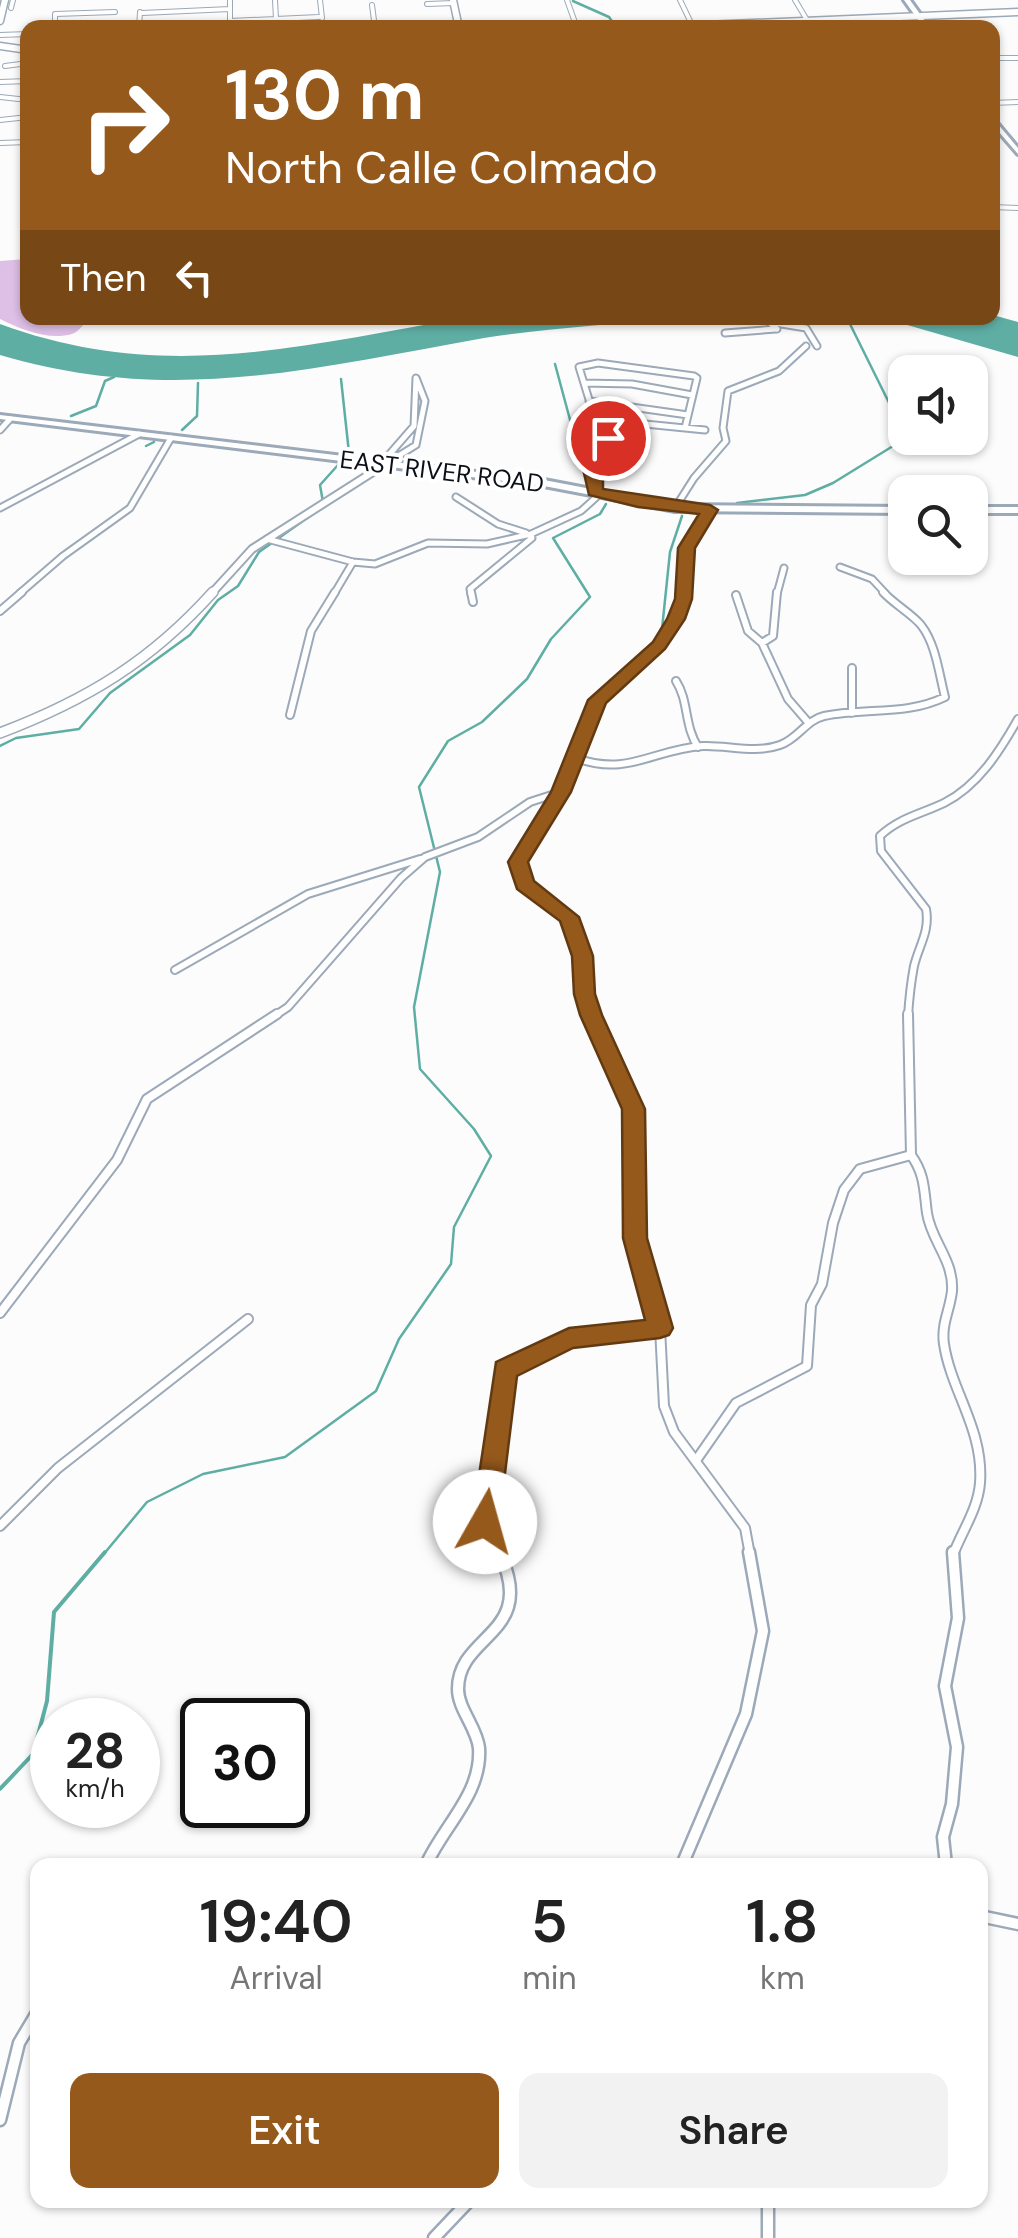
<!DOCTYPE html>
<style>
:root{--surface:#fff;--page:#f2f2f2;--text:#222;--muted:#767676;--accent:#96591c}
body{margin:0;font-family:"DM Sans",sans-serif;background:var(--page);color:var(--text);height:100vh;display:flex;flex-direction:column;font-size:38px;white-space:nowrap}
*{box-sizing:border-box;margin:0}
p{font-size:32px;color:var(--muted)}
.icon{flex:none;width:55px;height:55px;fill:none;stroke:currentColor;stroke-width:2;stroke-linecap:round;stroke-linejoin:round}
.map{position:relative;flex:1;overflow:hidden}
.side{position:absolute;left:30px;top:1858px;width:958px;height:350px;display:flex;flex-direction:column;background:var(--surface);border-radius:20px;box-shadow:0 2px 8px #0004}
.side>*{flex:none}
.guide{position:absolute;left:20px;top:20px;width:980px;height:305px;border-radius:20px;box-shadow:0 2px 8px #0004;background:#96591c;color:#fff;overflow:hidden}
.buttons{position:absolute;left:888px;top:355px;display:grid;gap:20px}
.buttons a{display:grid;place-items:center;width:100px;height:100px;border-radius:20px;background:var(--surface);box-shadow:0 2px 8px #0004;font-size:50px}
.speed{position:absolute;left:30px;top:1698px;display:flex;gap:20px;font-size:50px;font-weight:700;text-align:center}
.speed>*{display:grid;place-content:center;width:130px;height:130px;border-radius:50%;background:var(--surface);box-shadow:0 2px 8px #0004;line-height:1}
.speed small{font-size:25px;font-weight:400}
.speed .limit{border:5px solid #111;border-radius:15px;background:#fff;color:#111}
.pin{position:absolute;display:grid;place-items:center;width:85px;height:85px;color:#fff;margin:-42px;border:5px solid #fff;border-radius:50%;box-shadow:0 2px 10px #0007}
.me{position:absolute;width:110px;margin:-55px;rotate:7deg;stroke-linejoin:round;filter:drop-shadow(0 0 8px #0008)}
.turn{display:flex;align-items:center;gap:35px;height:210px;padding:0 40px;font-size:45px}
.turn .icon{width:130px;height:130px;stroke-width:2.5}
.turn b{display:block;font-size:70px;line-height:85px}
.then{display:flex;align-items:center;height:95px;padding:0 40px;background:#0003;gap:20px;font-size:38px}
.eta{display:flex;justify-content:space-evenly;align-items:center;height:170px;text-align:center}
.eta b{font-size:60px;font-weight:600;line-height:70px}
.action{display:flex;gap:20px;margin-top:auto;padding:20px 40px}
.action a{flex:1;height:115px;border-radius:20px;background:var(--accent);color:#fff;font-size:40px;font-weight:600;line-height:115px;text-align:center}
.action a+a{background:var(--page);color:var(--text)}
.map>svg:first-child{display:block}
</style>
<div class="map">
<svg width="1018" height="2238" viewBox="0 0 1018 2238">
<rect width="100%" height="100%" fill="#fcfcfc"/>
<path fill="#debfe6" d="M 27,259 L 28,318 L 89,318 C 84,323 80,331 72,334 C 49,341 20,329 0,319 L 0,261 Z"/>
<path fill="#5eaea4" d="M 993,315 L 1018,322 L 1018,357 L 883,318 Z
M 463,318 L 674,318 C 611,325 546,328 484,338 C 314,368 172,406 0,355 L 0,324 C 163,384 299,346 463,318 Z"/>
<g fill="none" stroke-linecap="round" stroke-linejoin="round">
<path stroke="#5eaea4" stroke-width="2.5" d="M 573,1 L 609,17 L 616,27
M 847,318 L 905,435
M 555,364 L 583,468
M 341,379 L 349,453
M 71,416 L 96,406 L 105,381 L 114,377
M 182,430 L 197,416 L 198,383
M 146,446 L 154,442
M 323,502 L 320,485 L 338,465
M 737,503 L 805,495 L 833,483 L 906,438
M 662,629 L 670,552 L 682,516
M 0,746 L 16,738 L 79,729 L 110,693 L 190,635 L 218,600 L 238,586 L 259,552 L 317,511
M 103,1555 L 147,1502 L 203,1474 L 285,1457 L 376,1391 L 399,1339 L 451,1264 L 454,1227 L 491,1156 L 474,1129 L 420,1069 L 414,1007 L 440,872 L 419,787 L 448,741 L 482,722 L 527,679 L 551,639 L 590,597 L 553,538 L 600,514 L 606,504"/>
<path stroke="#5eaea4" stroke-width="4" d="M 0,1789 L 33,1754 L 47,1701 L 54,1612 L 105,1552"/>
<defs>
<path id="minor-far4" d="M 230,0 L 230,28
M 275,0 L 276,19
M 320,0 L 322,18
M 567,0 L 577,28
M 680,0 L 693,27
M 795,0 L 807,20
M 427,4 L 454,3
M 372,5 L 375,28
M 11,8 L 13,0
M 142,13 L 230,9
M 230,21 L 319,17
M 55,26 L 114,24
M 55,28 L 55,14 L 115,12
M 139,28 L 140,12
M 0,35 L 28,34
M 992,58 L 1018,58
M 5,66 L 28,63
M 0,82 L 28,81
M 0,97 L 28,100
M 992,103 L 1018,102
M 0,120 L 28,117
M 0,143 L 28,142
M 992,207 L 1018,208"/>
<path id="minor-far3" d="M 777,329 L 769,322 L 806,328 L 817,346
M 725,333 L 776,329
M 584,383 L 632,384 L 692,395
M 589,401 L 688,415
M 685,428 L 697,378 L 694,376 L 598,363 L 579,367 L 595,419 L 705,430
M 0,430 L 10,419
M 387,463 L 416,445 L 425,401 L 416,378
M 387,463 L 387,457 L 414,426 L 416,378
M 595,492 L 583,436 L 627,433
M 456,497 L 498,524 L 526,533
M 0,508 L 139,434
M 675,508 L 694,478 L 726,441 L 723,428 L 728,391 L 779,371 L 806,346
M 267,539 L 353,562 L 375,564 L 428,543 L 487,544 L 531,534 L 581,511 L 601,493
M 840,567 L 872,579 L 886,594
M 19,594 L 63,556 L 130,508 L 171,438
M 334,594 L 353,562
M 471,594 L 470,589 L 532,538 L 531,534
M 683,594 L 686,548 L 709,510
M 777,594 L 784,568"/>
<path id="minor-far2" d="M 471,592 L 473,602
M 736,595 L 748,631 L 762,643
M 0,611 L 22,592
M 762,643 L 788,699 L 807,721
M 762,643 L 773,636 L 777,592
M 852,668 L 852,713
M 676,681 C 689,701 684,726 698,747
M 290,715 L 311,631 L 335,592
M 576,758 C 629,777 653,749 703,746 C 728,745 755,754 780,745 C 798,739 806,720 824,716 C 866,707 906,716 945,697 C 939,674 936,644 921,625 C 912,614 894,604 883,592
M 175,970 L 308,894 L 420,859
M 273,1017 L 288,1007 L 401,878 L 425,857 L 478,837 L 530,802 L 561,792
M 592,1017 C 582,986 589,945 569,918 C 551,891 531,904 518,862 L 561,792 L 598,701 L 659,645 L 676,619 L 683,592
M 908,1017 C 909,1000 911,982 914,966 C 919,945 930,932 926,909 L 881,851 L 880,836 C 899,818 921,814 944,803 C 978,786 1000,751 1018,719"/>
<path id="minor-far1" d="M 591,1014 L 633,1109 L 635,1238 L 660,1328 L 664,1406 L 674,1432 L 745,1528 L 750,1555
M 908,1014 L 911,1155 C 925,1174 924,1191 927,1213 C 931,1241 954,1260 952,1291 C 950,1310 941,1324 944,1344 C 951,1391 984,1430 980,1483 C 978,1509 962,1531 953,1555
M 0,1313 L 117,1160 L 147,1099 L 277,1014
M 697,1459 L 736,1403 L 807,1366 L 811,1305 L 822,1284 L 833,1223 L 844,1190 L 860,1169 L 911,1155
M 0,1526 L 58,1468 L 248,1319
M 500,1555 L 485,1522 L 505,1370 L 569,1338 L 660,1328"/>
<path id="minor" d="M 426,1865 C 444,1825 482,1794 479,1748 C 477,1728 458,1709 458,1689 C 458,1633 539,1635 499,1552
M 682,1865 L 746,1714 L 763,1631 L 749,1552
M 946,1865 L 943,1837 L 952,1804 L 957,1747 L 945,1686 L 958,1618 L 953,1552
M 980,1916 L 1018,1924
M 0,2120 L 19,2043 L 38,2011
M 768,2200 L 768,2238
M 434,2238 L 470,2200"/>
<path id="tertiary-far1" d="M 211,594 L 252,549 L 387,463"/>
<path id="tertiary" d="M 0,733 C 87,700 151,661 213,592"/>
<path id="secondary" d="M 453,0 L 459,28
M 0,21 L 5,0
M 634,28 L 1018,12
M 0,46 L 28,50"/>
<path id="primary" d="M 904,0 L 910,0 L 930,28 L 924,28 Z
M 992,117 L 1018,148 L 1018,154 L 992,124 Z
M 0,415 L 544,480 L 675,505 L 905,507 L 905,513 L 675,511 L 544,486 L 0,419 Z
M 970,507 L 1018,507 L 1018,513 L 970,513 Z"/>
</defs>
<use href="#minor-far4" stroke="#9ca9b8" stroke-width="6"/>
<use href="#minor-far3" stroke="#9ca9b8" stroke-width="9"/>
<use href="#minor-far2" stroke="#9ca9b8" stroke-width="10"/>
<use href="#minor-far1" stroke="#9ca9b8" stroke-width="12"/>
<use href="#minor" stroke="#9ca9b8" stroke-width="15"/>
<use href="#tertiary-far1" stroke="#9ca9b8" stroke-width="10"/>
<use href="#tertiary" stroke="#9ca9b8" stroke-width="12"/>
<use href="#secondary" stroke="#9ca9b8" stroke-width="9"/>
<use href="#primary" stroke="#9ca9b8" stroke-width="6"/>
<use href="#minor-far4" stroke="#fff" stroke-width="4"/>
<use href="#minor-far3" stroke="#fff" stroke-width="5"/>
<use href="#minor-far2" stroke="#fff" stroke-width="6"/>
<use href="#minor-far1" stroke="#fff" stroke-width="8"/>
<use href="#minor" stroke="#fff" stroke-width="10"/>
<use href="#tertiary-far1" stroke="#fff" stroke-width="6"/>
<use href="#tertiary" stroke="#fff" stroke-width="9"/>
<use href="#secondary" stroke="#fff" stroke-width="6"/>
<use href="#primary" fill="#fff" fill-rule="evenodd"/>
</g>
<path fill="#96591c" stroke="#623a12" stroke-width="2.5" d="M 602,435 L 615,438 L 594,449 L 603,478 L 603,489 L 710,505 L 718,510 L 695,548 L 692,599 L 685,619 L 665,649 L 606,703 L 571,792 L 528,862 L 534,881 L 579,917 L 593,956 L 595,994 L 602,1015 L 645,1109 L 647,1238 L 673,1328 L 669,1335 L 660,1338 L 573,1348 L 517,1376 L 499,1522 L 495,1531 L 485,1534 L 476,1531 L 472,1522 L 496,1362 L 569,1328 L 645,1320 L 623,1238 L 622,1109 L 580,1015 L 574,994 L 572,956 L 560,921 L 517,889 L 508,862 L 551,792 L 588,700 L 653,642 L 667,619 L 675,599 L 678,548 L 699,514 L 638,507 L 589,495 L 578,447 Z"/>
<g text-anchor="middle" stroke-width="8" stroke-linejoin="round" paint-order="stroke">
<g font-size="25" fill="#0c1016" stroke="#fff">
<text transform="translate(442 471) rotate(7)" y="9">EAST RIVER ROAD</text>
</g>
</g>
</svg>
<div class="buttons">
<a><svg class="icon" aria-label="sound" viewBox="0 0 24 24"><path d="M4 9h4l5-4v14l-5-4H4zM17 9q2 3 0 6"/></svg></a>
<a><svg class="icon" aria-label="search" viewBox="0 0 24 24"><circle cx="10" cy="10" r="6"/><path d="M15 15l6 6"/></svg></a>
</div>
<div class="speed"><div>28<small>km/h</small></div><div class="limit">30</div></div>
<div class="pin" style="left:608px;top:438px;background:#d93025"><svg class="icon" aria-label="arrive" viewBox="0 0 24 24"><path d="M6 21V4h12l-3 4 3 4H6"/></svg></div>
<svg class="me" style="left:485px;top:1522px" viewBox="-20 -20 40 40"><circle r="19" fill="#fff"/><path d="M0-13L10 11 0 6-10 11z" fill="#96591c"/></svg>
<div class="guide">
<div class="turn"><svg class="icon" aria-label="right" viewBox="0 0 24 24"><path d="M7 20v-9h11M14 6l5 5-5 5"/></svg><div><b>130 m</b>North Calle Colmado</div></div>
<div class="then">Then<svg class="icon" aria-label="left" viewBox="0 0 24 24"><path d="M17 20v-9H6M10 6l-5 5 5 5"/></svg></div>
</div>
<section class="side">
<div class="eta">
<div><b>19:40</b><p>Arrival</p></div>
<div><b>5</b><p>min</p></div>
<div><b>1.8</b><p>km</p></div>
</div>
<div class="action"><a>Exit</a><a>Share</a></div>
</section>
</div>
